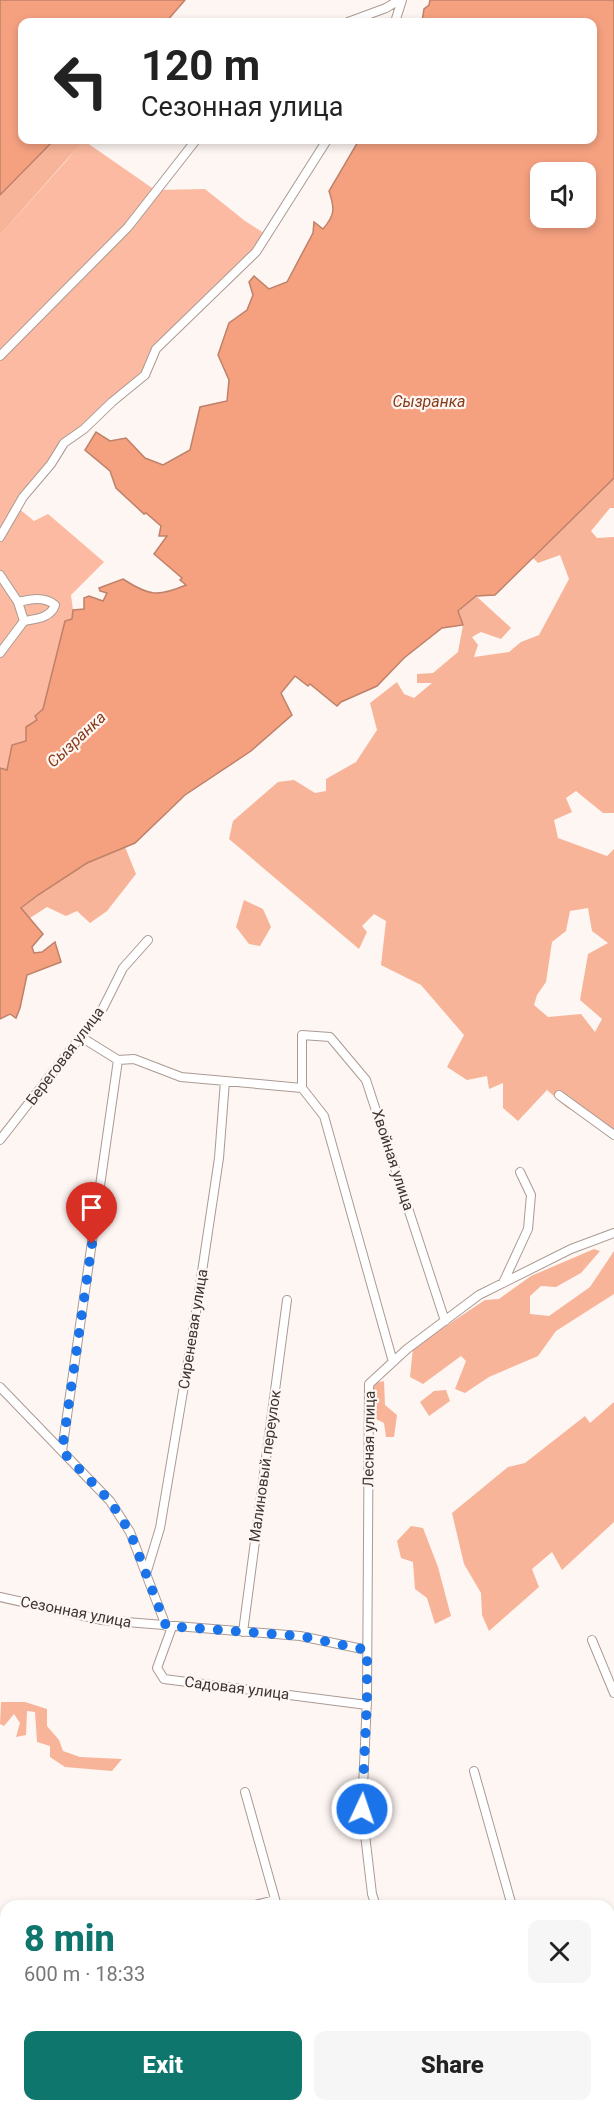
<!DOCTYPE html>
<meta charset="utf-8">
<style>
:root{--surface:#fff;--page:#f6f6f6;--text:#222;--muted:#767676;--accent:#0f766e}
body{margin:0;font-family:Roboto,sans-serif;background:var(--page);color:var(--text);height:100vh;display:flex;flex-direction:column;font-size:22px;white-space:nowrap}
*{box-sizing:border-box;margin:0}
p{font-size:20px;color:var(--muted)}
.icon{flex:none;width:33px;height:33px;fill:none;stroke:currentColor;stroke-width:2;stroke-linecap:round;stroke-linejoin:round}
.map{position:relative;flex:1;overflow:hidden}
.drawer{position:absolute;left:0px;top:1900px;width:615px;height:212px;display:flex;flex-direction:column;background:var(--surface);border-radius:18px 18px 0 0;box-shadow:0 3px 9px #0003}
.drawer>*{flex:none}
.banner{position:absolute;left:18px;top:18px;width:579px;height:126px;border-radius:12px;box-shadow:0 3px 9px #0003;background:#fff;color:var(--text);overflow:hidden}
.fabs{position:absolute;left:530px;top:162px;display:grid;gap:12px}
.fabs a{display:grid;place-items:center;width:66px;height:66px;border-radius:12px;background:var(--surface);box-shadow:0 3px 9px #0003;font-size:30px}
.pin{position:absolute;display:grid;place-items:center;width:51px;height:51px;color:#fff;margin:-62px -26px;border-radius:50% 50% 50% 0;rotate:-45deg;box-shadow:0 0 6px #0007}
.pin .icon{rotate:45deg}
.me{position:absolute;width:66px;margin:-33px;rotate:3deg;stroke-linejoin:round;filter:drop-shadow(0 0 4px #0008)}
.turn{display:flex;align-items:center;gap:21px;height:126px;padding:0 24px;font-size:27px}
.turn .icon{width:78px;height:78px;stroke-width:2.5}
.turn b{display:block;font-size:42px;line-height:51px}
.round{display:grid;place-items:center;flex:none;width:63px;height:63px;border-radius:12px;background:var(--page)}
.head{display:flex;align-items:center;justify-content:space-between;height:102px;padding:0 24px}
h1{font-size:36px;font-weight:800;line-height:45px;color:var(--accent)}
.action{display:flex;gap:12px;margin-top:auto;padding:12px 24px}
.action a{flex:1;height:69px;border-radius:12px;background:var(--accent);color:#fff;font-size:24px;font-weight:800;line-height:69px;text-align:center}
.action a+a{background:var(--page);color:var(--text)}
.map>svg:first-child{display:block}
</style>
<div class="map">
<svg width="614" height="2111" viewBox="0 0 614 2111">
<rect width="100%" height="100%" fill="#fef6f3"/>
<path fill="#fbbaa1" d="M 83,140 L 155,190 L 205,189 L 245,221 L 267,235 L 256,252 L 156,349 L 145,375 L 64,443 L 17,507 L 34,521 L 48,514 L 104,562 L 71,595 L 73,610 L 72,619 L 43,709 L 35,715 L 37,720 L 27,741 L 12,746 L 7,771 L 0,768 L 0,235 L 67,160 Z"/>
<path fill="#f8b499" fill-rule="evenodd" d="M 54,140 L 84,140 L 0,235 L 0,195 Z
M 614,478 L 614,508 L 610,508 L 591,531 L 597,538 L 614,537 L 614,813 L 603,813 L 576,791 L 566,798 L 572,812 L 554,820 L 558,838 L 607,856 L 614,849 L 614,1134 L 566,1107 L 547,1090 L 518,1121 L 503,1108 L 503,1083 L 489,1089 L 487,1076 L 467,1080 L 447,1067 L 464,1035 L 421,985 L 381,965 L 386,921 L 374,914 L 362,926 L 367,932 L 359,949 L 229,839 L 233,821 L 278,782 L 294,780 L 315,793 L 326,791 L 326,779 L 356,762 L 377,730 L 370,703 L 397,682 L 404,694 L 414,698 L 432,683 L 417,683 L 417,674 L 433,673 L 458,652 L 463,625 L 458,612 L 476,596 L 511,628 L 501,639 L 481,632 L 472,637 L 478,645 L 474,657 L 509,652 L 521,642 L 539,635 L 569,579 L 560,555 L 538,563 L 533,558 ZM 588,908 L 592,931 L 608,943 L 588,954 L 580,1000 L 602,1019 L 595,1032 L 581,1014 L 548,1017 L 534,1005 L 537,995 L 546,982 L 552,942 L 566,931 L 570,911 Z
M 125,847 L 136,874 L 107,911 L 90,923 L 77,911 L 66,916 L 47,907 L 30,918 L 21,909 L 38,895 L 87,863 Z
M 244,900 L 263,909 L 271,927 L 260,946 L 249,944 L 236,927 Z
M 594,1249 L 600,1251 L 581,1273 L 556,1287 L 541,1286 L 530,1296 L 530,1314 L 549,1316 L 590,1287 L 614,1251 L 614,1294 L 556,1331 L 538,1356 L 489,1377 L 465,1393 L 455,1389 L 466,1361 L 461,1356 L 423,1384 L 410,1377 L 413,1348 L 485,1300 L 499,1299 L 531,1276 Z
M 384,1381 L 385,1405 L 397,1415 L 394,1437 L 386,1437 L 384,1423 L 374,1418 L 374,1383 Z
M 446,1390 L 450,1401 L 429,1416 L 420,1402 L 434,1391 Z
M 614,1402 L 614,1522 L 562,1570 L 552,1552 L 532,1569 L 539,1587 L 489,1631 L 482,1615 L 481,1593 L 464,1564 L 452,1513 L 508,1467 L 525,1463 L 585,1416 L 590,1423 Z
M 411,1526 L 423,1528 L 438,1567 L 451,1616 L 435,1624 L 427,1598 L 415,1589 L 413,1562 L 401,1558 L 397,1541 Z
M 1,1702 L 25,1702 L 47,1709 L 47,1726 L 59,1740 L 63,1751 L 80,1757 L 122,1759 L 112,1771 L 65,1767 L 50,1757 L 50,1746 L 37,1742 L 35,1712 L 27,1711 L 26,1735 L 16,1737 L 20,1723 L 14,1714 L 4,1726 L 0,1724 Z"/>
<path fill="#f5a180" stroke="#be8169" stroke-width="1.5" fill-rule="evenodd" d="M 0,0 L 185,0 L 166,22 L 22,22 L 22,140 L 54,140 L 0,195 Z
M 430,0 L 614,0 L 614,478 L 495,595 L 476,596 L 458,611 L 463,625 L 442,628 L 404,658 L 377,686 L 341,702 L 337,706 L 310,684 L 308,686 L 295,676 L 281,693 L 292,715 L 251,751 L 185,795 L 135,843 L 87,863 L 38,895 L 21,908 L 43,934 L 32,947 L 34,953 L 42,952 L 55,942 L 61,962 L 27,975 L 20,1008 L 16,1018 L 10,1014 L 0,1019 L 0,768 L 7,770 L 12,745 L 26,741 L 26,727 L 37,720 L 35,716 L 43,709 L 65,621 L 72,619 L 73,610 L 84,609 L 84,598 L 89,596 L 103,601 L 107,593 L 100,591 L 99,588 L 123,579 C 149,596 158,597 186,585 L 180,580 L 182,578 L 154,554 L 167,536 L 159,536 L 161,526 L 146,513 L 144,514 L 116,488 L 110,471 L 85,450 L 96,432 L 110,441 L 126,438 L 145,458 L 163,465 L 190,450 L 200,407 L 227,401 L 229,380 L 218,355 L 229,323 L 247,310 L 253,295 L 249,282 L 254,276 L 269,289 L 287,282 L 313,233 L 314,222 L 323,229 C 335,215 335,209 329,191 L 359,140 L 592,140 L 592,22 L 422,22 L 424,9 L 429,5 ZM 540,172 L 585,172 L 585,218 L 540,218 Z"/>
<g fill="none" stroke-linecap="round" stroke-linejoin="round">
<defs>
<path id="minor" d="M 348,22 L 386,8 L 399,0
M 395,22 L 402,0
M 0,356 L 128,227 L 196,140
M 0,537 L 23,497 L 51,464 L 64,443 L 84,429 L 112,402 L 145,375 L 156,349 L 256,252 L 327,140
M 0,575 L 18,602 L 24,621 L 0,653
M 18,602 C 31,599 44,596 55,605 C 51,618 35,619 24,621
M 81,1037 L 118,1060 L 134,1059 L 181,1077 L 302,1088
M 559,1095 L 614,1135
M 0,1140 L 103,1008 L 123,968 L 148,940
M 503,1283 L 528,1229 L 531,1195 L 520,1172
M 393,1362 L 324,1116 L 302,1088 L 302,1035 L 330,1037 L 366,1080 L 445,1321
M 0,1387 L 110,1501 L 130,1532 L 166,1626
M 62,1451 L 118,1060
M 146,1574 L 160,1528 L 193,1332 L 219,1158 L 225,1081
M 0,1597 L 102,1620 L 300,1636 L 367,1650
M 172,1627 L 157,1668 L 164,1679 L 367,1705
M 243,1632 L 287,1300
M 592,1640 L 614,1693
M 474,1771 L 512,1906
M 245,1792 L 277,1906
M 251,1906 L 275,1900
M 376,1906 L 372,1894 L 362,1809 L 367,1700 L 369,1384 L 407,1349 L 479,1295 L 571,1249 L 614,1233
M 609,2014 L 614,2009
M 112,2106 L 113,2111
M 206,2106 L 207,2111
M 332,2106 L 333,2111
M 435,2106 L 437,2111
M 488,2111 L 494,2106"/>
</defs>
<use href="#minor" stroke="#ab9a93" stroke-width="10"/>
<use href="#minor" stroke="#fff" stroke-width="8"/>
</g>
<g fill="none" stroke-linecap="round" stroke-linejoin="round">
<path stroke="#1a73e8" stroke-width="10" stroke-dasharray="0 18" d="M 92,1244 L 62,1451 L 110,1501 L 130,1532 L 166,1626 L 300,1636 L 367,1650 L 367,1700 L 362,1809"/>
</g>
<g text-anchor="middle" stroke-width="4.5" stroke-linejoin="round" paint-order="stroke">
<g font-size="15" fill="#3d3532" stroke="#fef6f3">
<text transform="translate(65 1056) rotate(-53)" y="5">Береговая улица</text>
<text transform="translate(393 1160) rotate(72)" y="5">Хвойная улица</text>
<text transform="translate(193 1329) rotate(-81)" y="5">Сиреневая улица</text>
<text transform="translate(369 1439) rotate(-89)" y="5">Лесная улица</text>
<text transform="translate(265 1466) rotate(-82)" y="5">Малиновый переулок</text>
<text transform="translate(76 1612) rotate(11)" y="5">Сезонная улица</text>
<text transform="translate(237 1688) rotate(7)" y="5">Садовая улица</text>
</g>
<g font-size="16" font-style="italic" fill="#853b19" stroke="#fef6f3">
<text x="429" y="407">Сызранка</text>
<text transform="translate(76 739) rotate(-43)" y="6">Сызранка</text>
</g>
</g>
</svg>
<div class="fabs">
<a><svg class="icon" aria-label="sound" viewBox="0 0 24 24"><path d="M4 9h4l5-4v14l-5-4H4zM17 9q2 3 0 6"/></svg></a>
</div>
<div class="pin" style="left:92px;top:1244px;background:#d93025"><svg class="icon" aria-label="arrive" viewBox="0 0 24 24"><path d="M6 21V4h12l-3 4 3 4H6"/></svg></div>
<svg class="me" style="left:362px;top:1809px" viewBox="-20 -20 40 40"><circle r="17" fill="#1a73e8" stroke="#fff" stroke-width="3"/><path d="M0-11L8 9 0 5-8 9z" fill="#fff"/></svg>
<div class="banner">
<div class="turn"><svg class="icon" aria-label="left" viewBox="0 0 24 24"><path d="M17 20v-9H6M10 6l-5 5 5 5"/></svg><div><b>120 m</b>Сезонная улица</div></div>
</div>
<section class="drawer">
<div class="head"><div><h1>8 min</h1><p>600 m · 18:33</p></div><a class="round"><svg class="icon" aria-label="close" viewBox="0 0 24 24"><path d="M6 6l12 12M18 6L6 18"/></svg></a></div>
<div class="action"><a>Exit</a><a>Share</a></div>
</section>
</div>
